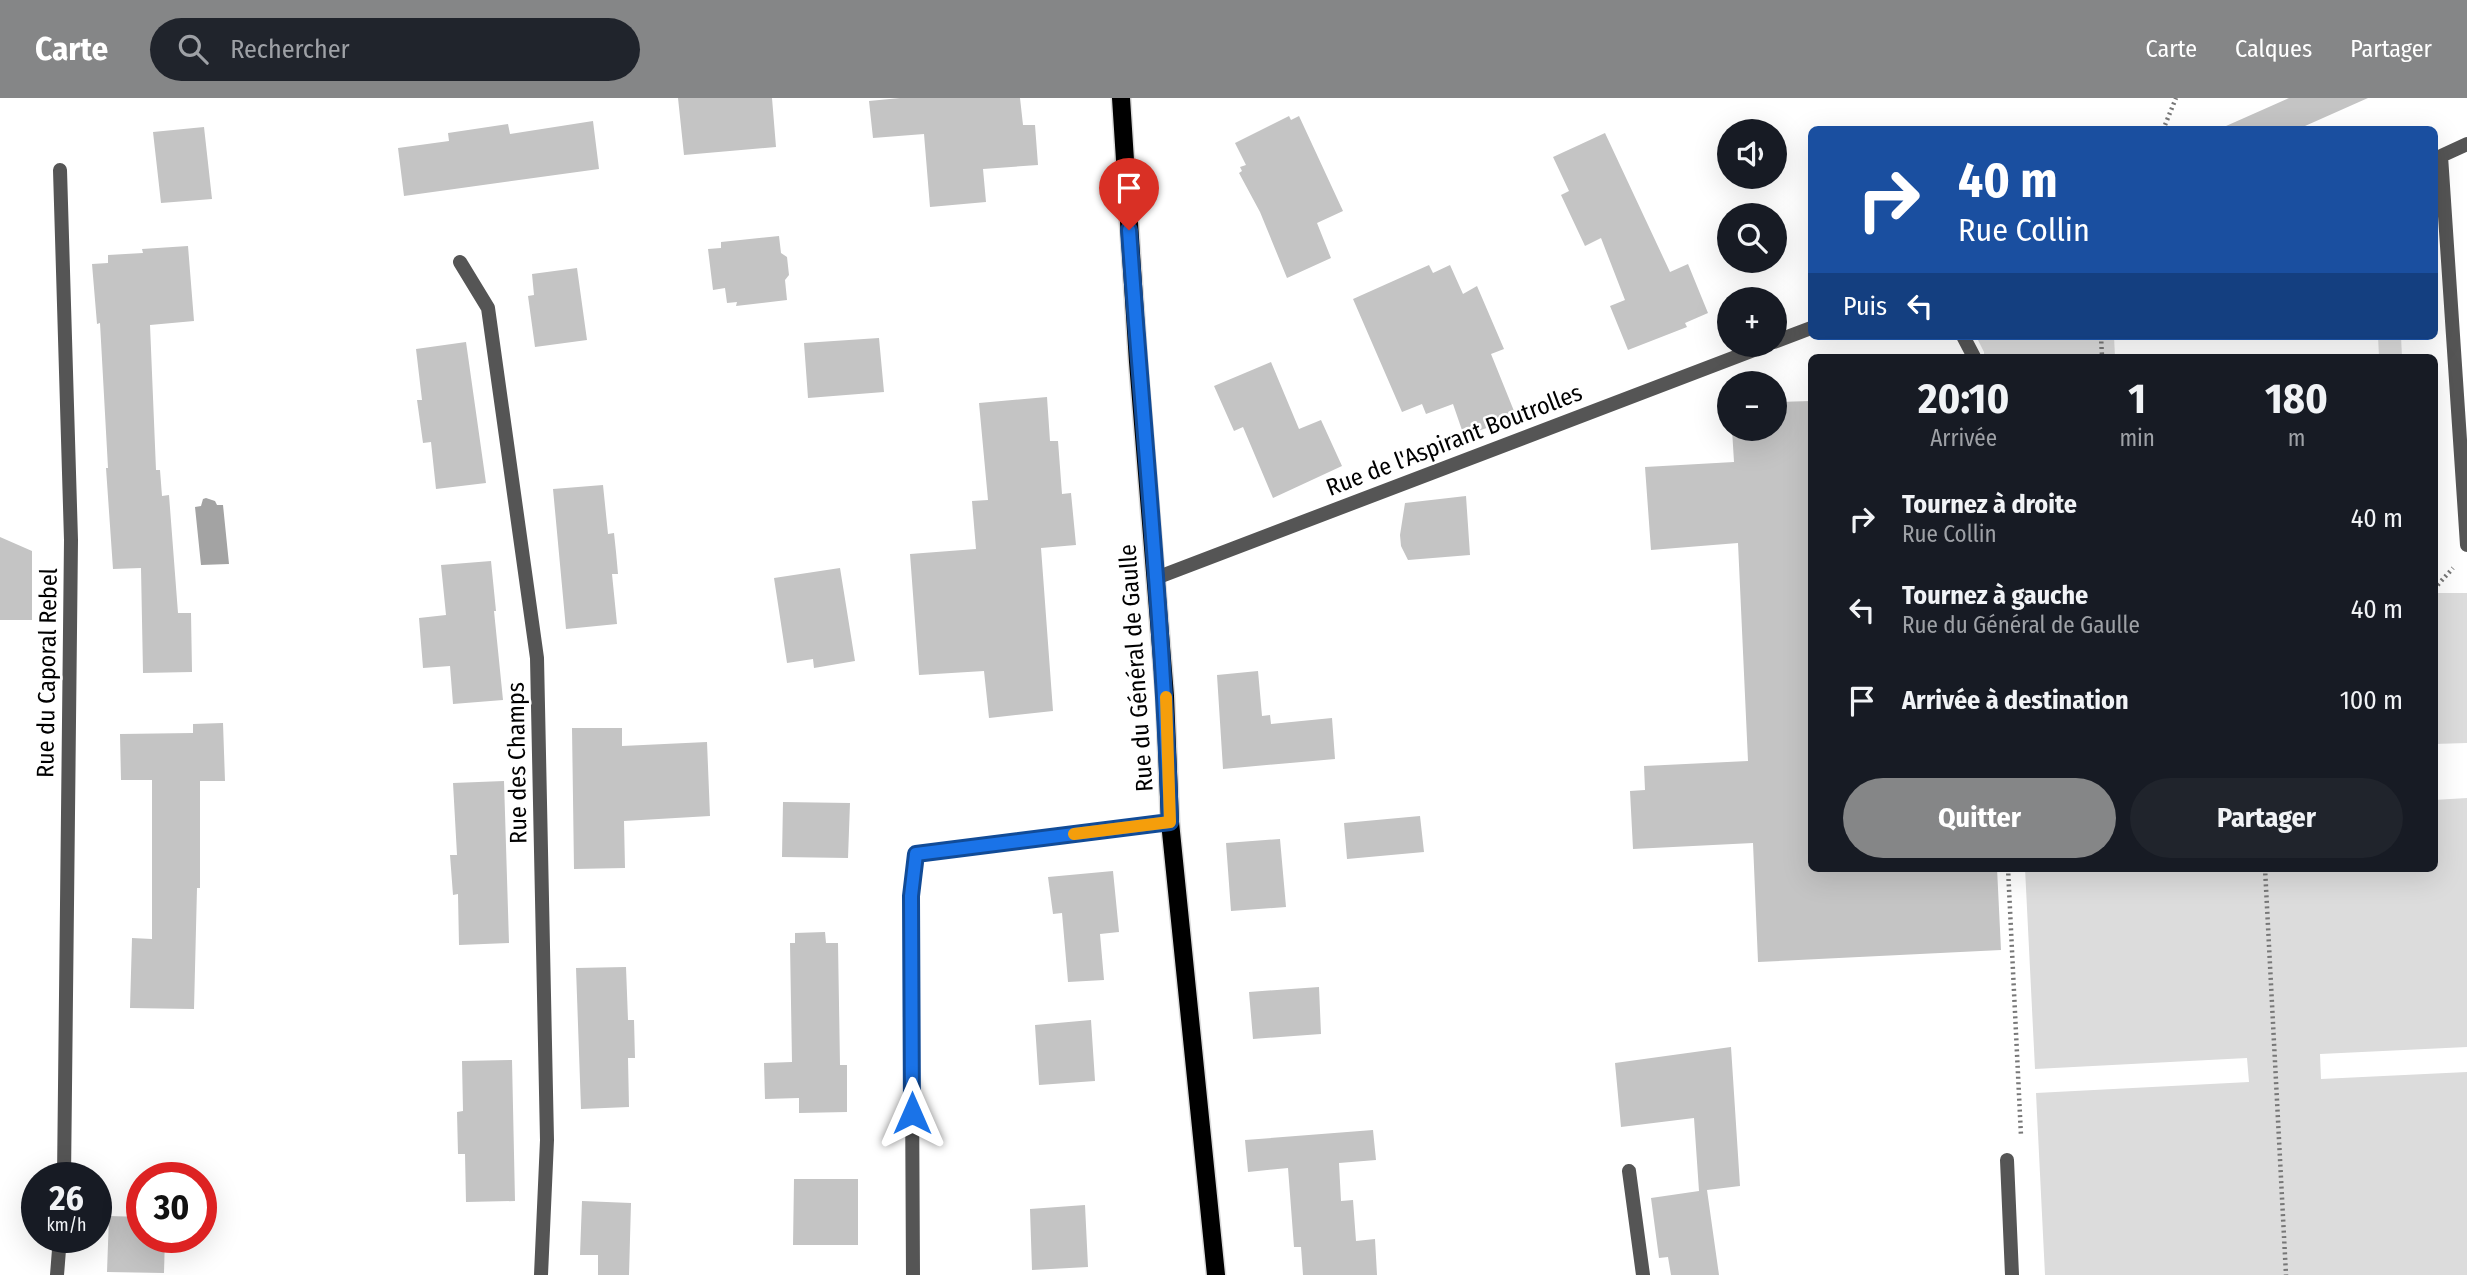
<!DOCTYPE html>
<html lang="fr">
<meta charset="utf-8">
<style>
:root{--surface:#171b24;--page:#20242c;--text:#f1f3f6;--muted:#9ea1a6;--accent:#858687}
body{margin:0;font-family:"Fira Sans Condensed",sans-serif;background:var(--page);color:var(--text);height:100vh;display:flex;flex-direction:column;font-size:26px;white-space:nowrap}
*{box-sizing:border-box;margin:0}
p{font-size:23px;color:var(--muted)}
.icon{flex:none;width:38px;height:38px;fill:none;stroke:currentColor;stroke-width:2;stroke-linecap:round;stroke-linejoin:round}
.map{position:relative;flex:1;overflow:hidden}
.side{position:absolute;left:1808px;top:256px;width:630px;height:518px;display:flex;flex-direction:column;background:var(--surface);border-radius:10px;box-shadow:0 7px 28px #0002}
.side>*{flex:none}
.guide{position:absolute;left:1808px;top:28px;width:630px;height:214px;border-radius:10px;box-shadow:0 7px 28px #0002;background:#1a4fa0;color:#fff;overflow:hidden}
.buttons{position:absolute;left:1717px;top:21px;display:grid;gap:14px}
.buttons a{display:grid;place-items:center;width:70px;height:70px;border-radius:50%;background:var(--surface);box-shadow:0 7px 28px #0002;font-size:35px}
.speed{position:absolute;left:21px;top:1064px;display:flex;gap:14px;font-size:35px;font-weight:700;text-align:center}
.speed>*{display:grid;place-content:center;width:91px;height:91px;border-radius:50%;background:var(--surface);box-shadow:0 7px 28px #0002;line-height:1}
.speed small{font-size:18px;font-weight:400}
.speed .limit{border:10px solid #d22;background:#fff;color:#111}
.pin{position:absolute;display:grid;place-items:center;width:60px;height:60px;color:#fff;margin:-72px -30px;border-radius:50% 50% 50% 0;rotate:-45deg;box-shadow:0 0 7px #0007}
.pin .icon{rotate:45deg}
.me{position:absolute;width:77px;margin:-38px;rotate:0deg;stroke-linejoin:round;filter:drop-shadow(0 0 5px #0008)}
.turn{display:flex;align-items:center;gap:24px;height:147px;padding:0 35px;font-size:32px}
.turn .icon{width:91px;height:91px;stroke-width:2.5}
.turn b{display:block;font-size:49px;line-height:60px}
.then{display:flex;align-items:center;height:66px;padding:0 35px;background:#0003;gap:14px;font-size:26px}
.eta{display:flex;justify-content:space-evenly;align-items:center;height:119px;text-align:center}
.eta b{font-size:42px;font-weight:700;line-height:49px}
.button{display:flex;gap:14px;margin-top:auto;padding:14px 35px}
.button a{flex:1;height:80px;border-radius:42px;background:var(--accent);color:#fff;font-size:28px;font-weight:700;line-height:80px;text-align:center}
.button a+a{background:var(--page);color:var(--text)}
ul{padding:0;list-style:none}
li{display:flex;align-items:center;gap:21px;height:91px;padding:0 35px}
li div{flex:1}
li b{display:block;font-size:26px}
li em{font-style:normal}
header{display:flex;align-items:center;gap:42px;box-sizing:border-box;height:98px;padding:0 35px;background:var(--accent);color:#fff}
header strong{font-size:33px}
nav{display:flex;gap:38px;margin-inline-start:auto;font-size:24px}
.search{width:490px;height:63px;background:var(--page);display:flex;align-items:center;gap:18px;box-sizing:border-box;padding:0 24px;border-radius:38px;color:var(--muted);font-size:26px}
.map>svg:first-child{display:block}
</style>
<header>
<strong>Carte</strong>
<div class="search"><svg class="icon" aria-label="search" viewBox="0 0 24 24"><circle cx="10" cy="10" r="6"/><path d="M15 15l6 6"/></svg>Rechercher</div>
<nav><a>Carte</a><a>Calques</a><a>Partager</a></nav>
</header>
<div class="map">
<svg width="2467" height="1177" viewBox="0 0 2467 1177">
<rect width="100%" height="100%" fill="#fff"/>
<path fill="#dcdcdc" d="M 1976,238 L 2114,238 L 2115,259 L 1984,259 L 1984,254 Z
M 2378,238 L 2401,238 L 2402,259 L 2379,259 Z
M 2434,495 L 2467,495 L 2467,645 L 2434,646 Z
M 2467,700 L 2467,949 L 2320,956 L 2321,981 L 2467,974 L 2467,1177 L 2045,1177 L 2036,995 L 2249,984 L 2247,960 L 2035,971 L 2025,770 L 2434,770 L 2434,702 Z"/>
<path fill="#a3a3a3" d="M 206,400 L 215,403 L 217,407 L 223,407 L 229,466 L 201,467 L 195,409 L 201,408 L 203,401 Z"/>
<path fill="#c4c4c4" d="M 678,0 L 772,0 L 776,49 L 684,57 Z
M 900,0 L 1020,0 L 1023,27 L 1035,27 L 1038,67 L 983,71 L 986,104 L 930,109 L 924,36 L 873,40 L 869,3 Z
M 2289,0 L 2368,0 L 2296,32 L 2217,32 Z
M 1289,18 L 1291,22 L 1299,18 L 1343,113 L 1317,125 L 1331,160 L 1287,180 L 1260,114 L 1239,75 L 1242,73 L 1240,69 L 1246,67 L 1235,45 Z
M 593,23 L 599,71 L 404,98 L 398,50 L 449,43 L 448,35 L 508,26 L 510,36 Z
M 204,29 L 212,101 L 161,105 L 153,34 Z
M 1605,35 L 1670,174 L 1688,166 L 1708,215 L 1685,225 L 1687,229 L 1628,252 L 1610,208 L 1625,202 L 1601,140 L 1585,148 L 1561,97 L 1569,93 L 1553,59 Z
M 779,138 L 781,155 L 787,159 L 789,177 L 785,182 L 787,202 L 736,208 L 737,204 L 727,205 L 725,190 L 713,192 L 708,151 L 721,150 L 721,144 Z
M 188,148 L 194,223 L 150,227 L 156,372 L 160,372 L 162,398 L 169,397 L 178,515 L 191,515 L 192,574 L 143,575 L 141,470 L 113,471 L 106,370 L 108,370 L 100,225 L 97,226 L 92,166 L 108,165 L 108,157 L 143,155 L 142,151 Z
M 1429,167 L 1433,175 L 1450,167 L 1463,196 L 1477,188 L 1504,251 L 1491,256 L 1514,313 L 1510,315 L 1512,321 L 1464,338 L 1453,306 L 1426,316 L 1422,306 L 1402,314 L 1353,201 Z
M 577,170 L 587,242 L 535,249 L 528,198 L 534,197 L 532,176 Z
M 879,240 L 884,294 L 808,300 L 804,245 Z
M 466,244 L 486,385 L 436,391 L 431,344 L 423,345 L 417,302 L 422,302 L 416,251 Z
M 1271,264 L 1299,331 L 1321,322 L 1342,368 L 1273,400 L 1243,329 L 1234,333 L 1214,288 Z
M 1047,299 L 1050,343 L 1058,343 L 1062,396 L 1071,395 L 1076,447 L 1041,450 L 1053,613 L 989,620 L 984,573 L 919,577 L 910,456 L 976,451 L 972,403 L 988,402 L 979,305 Z
M 1811,303 L 1811,770 L 1997,770 L 2001,852 L 1758,864 L 1753,745 L 1633,751 L 1630,693 L 1645,692 L 1644,668 L 1748,663 L 1738,445 L 1651,452 L 1645,369 L 1734,364 L 1732,331 L 1774,331 L 1774,304 Z
M 603,387 L 608,436 L 614,435 L 616,454 L 618,476 L 612,476 L 617,526 L 566,531 L 553,391 Z
M 1466,398 L 1470,457 L 1408,462 L 1401,448 L 1400,437 L 1405,405 Z
M 0,439 L 32,453 L 32,522 L 0,522 Z
M 491,463 L 496,513 L 494,513 L 503,602 L 453,606 L 450,568 L 423,570 L 419,520 L 446,517 L 441,467 Z
M 840,470 L 855,563 L 814,570 L 813,561 L 787,565 L 774,480 Z
M 1258,573 L 1262,618 L 1270,617 L 1271,626 L 1332,620 L 1335,661 L 1223,671 L 1217,577 Z
M 223,625 L 225,683 L 200,683 L 200,790 L 197,790 L 194,911 L 130,910 L 132,840 L 152,841 L 152,682 L 121,682 L 120,636 L 193,635 L 193,626 Z
M 572,630 L 622,630 L 622,648 L 707,644 L 710,718 L 624,723 L 625,770 L 574,771 Z
M 504,683 L 509,845 L 459,847 L 458,796 L 453,797 L 450,757 L 457,757 L 453,685 Z
M 783,704 L 850,705 L 848,760 L 782,759 Z
M 1420,718 L 1424,754 L 1347,761 L 1344,725 Z
M 1280,741 L 1286,809 L 1231,813 L 1226,745 Z
M 1113,773 L 1119,834 L 1100,836 L 1104,882 L 1068,884 L 1062,815 L 1053,816 L 1048,779 Z
M 825,834 L 826,845 L 838,845 L 840,967 L 847,967 L 847,1014 L 799,1015 L 799,1000 L 765,1001 L 764,965 L 792,964 L 790,845 L 795,845 L 795,835 Z
M 626,869 L 628,922 L 634,922 L 635,960 L 628,960 L 629,1009 L 581,1011 L 576,870 Z
M 1319,889 L 1321,936 L 1253,941 L 1249,894 Z
M 1091,922 L 1095,983 L 1039,987 L 1035,927 Z
M 1731,949 L 1740,1088 L 1707,1092 L 1719,1177 L 1671,1177 L 1668,1159 L 1659,1160 L 1651,1100 L 1699,1093 L 1694,1020 L 1621,1029 L 1615,965 Z
M 512,962 L 515,1103 L 466,1104 L 465,1056 L 458,1056 L 457,1014 L 463,1013 L 462,963 Z
M 1373,1032 L 1376,1062 L 1339,1065 L 1341,1103 L 1353,1102 L 1356,1143 L 1375,1141 L 1377,1177 L 1303,1177 L 1301,1149 L 1294,1149 L 1288,1070 L 1248,1074 L 1245,1042 Z
M 794,1081 L 858,1081 L 858,1147 L 793,1147 Z
M 582,1103 L 631,1105 L 629,1177 L 598,1177 L 598,1157 L 580,1157 Z
M 1085,1107 L 1088,1169 L 1032,1172 L 1030,1111 Z
M 109,1118 L 142,1119 L 142,1139 L 165,1139 L 164,1175 L 107,1174 Z"/>
<g fill="none" stroke-linecap="round" stroke-linejoin="round">
<defs>
<path id="primary" d="M 1121,0 L 1138,264 L 1165,598 L 1170,724 L 1216,1177"/>
</defs>
<use href="#primary" stroke="#dbdbdb" stroke-width="21"/>
<path stroke="#777" stroke-width="4.5" stroke-dasharray="2 3.5" stroke-linecap="butt" d="M 2163,32 L 2176,0
M 2101,238 L 2102,259
M 2434,491 L 2453,470
M 2008,770 L 2021,1038
M 2265,770 L 2286,1177"/>
<path stroke="#555" stroke-width="14" d="M 2467,46 L 2441,58 L 2467,447
M 1963,238 L 1974,259
M 2007,1062 L 2012,1177
M 1629,1073 L 1643,1177"/>
<path stroke="#555" stroke-width="14" d="M 60,72 L 71,442 L 64,1080
M 460,164 L 488,210 L 537,560 L 547,1042 L 541,1177
M 1774,244 L 1811,230
M 1156,480 L 1767,247
M 57,1177 L 60,1139
M 913,1177 L 911,798 L 916,756 L 1170,724"/>
<use href="#primary" stroke="#000" stroke-width="18"/>
</g>
<g fill="none" stroke-linecap="round" stroke-linejoin="round">
<defs>
<path id="route" d="M 912,1015 L 911,798 L 916,756 L 1170,724 C 1163,526 1143,329 1129,132"/>
</defs>
<use href="#route" stroke="#114b97" stroke-width="18"/>
<use href="#route" stroke="#1a73e8" stroke-width="12"/>
<path stroke="#f59e0b" stroke-width="12" d="M 1074,736 L 1170,724 L 1166,599"/>
</g>
<g text-anchor="middle" stroke-width="5" stroke-linejoin="round" paint-order="stroke">
<g font-size="24" fill="#000" stroke="#fff">
<text transform="translate(1454 342) rotate(-21)" y="8">Rue de l'Aspirant Boutrolles</text>
<text transform="translate(1136 570) rotate(-94)" y="8">Rue du Général de Gaulle</text>
<text transform="translate(47 575) rotate(-89)" y="8">Rue du Caporal Rebel</text>
<text transform="translate(517 665) rotate(-91)" y="8">Rue des Champs</text>
</g>
</g>
</svg>
<div class="buttons">
<a><svg class="icon" aria-label="sound" viewBox="0 0 24 24"><path d="M4 9h4l5-4v14l-5-4H4zM17 9q2 3 0 6"/></svg></a>
<a><svg class="icon" aria-label="search" viewBox="0 0 24 24"><circle cx="10" cy="10" r="6"/><path d="M15 15l6 6"/></svg></a>
<a>+</a>
<a>−</a>
</div>
<div class="speed"><div>26<small>km/h</small></div><div class="limit">30</div></div>
<div class="pin" style="left:1129px;top:132px;background:#d93025"><svg class="icon" aria-label="arrive" viewBox="0 0 24 24"><path d="M6 21V4h12l-3 4 3 4H6"/></svg></div>
<svg class="me" style="left:912px;top:1015px" viewBox="-20 -20 40 40"><path d="M0-17L14 15 0 8-14 15z" fill="#1a73e8" stroke="#fff" stroke-width="4"/></svg>
<div class="guide">
<div class="turn"><svg class="icon" aria-label="right" viewBox="0 0 24 24"><path d="M7 20v-9h11M14 6l5 5-5 5"/></svg><div><b>40 m</b>Rue Collin</div></div>
<div class="then">Puis<svg class="icon" aria-label="left" viewBox="0 0 24 24"><path d="M17 20v-9H6M10 6l-5 5 5 5"/></svg></div>
</div>
<section class="side">
<div class="eta">
<div><b>20:10</b><p>Arrivée</p></div>
<div><b>1</b><p>min</p></div>
<div><b>180</b><p>m</p></div>
</div>
<ul>
<li><svg class="icon" aria-label="right" viewBox="0 0 24 24"><path d="M7 20v-9h11M14 6l5 5-5 5"/></svg><div><b>Tournez à droite</b><p>Rue Collin</p></div><em>40 m</em></li>
<li><svg class="icon" aria-label="left" viewBox="0 0 24 24"><path d="M17 20v-9H6M10 6l-5 5 5 5"/></svg><div><b>Tournez à gauche</b><p>Rue du Général de Gaulle</p></div><em>40 m</em></li>
<li><svg class="icon" aria-label="arrive" viewBox="0 0 24 24"><path d="M6 21V4h12l-3 4 3 4H6"/></svg><div><b>Arrivée à destination</b></div><em>100 m</em></li>
</ul>
<div class="button"><a>Quitter</a><a>Partager</a></div>
</section>
</div>
